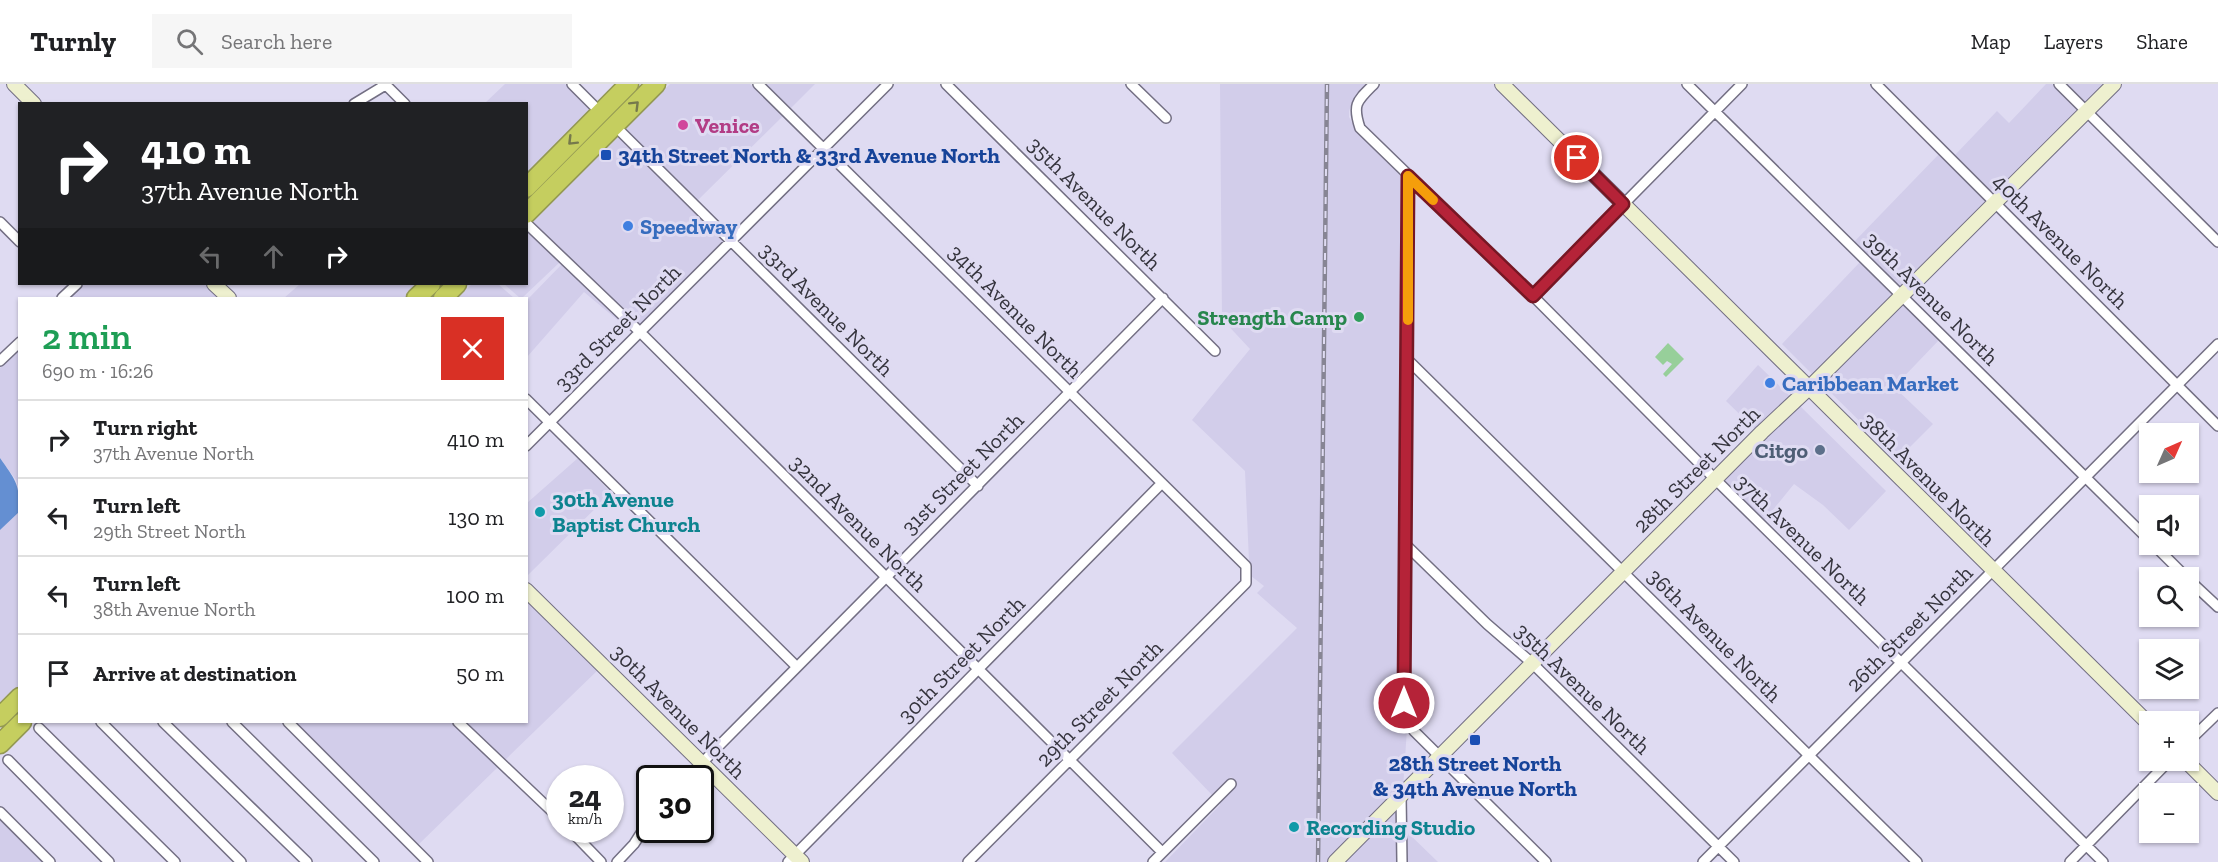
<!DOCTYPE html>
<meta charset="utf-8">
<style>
:root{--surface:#fff;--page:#f6f6f6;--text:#202124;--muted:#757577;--line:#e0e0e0}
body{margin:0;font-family:"Zilla Slab",serif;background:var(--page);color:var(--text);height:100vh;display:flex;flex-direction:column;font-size:22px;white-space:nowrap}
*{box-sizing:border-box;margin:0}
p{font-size:20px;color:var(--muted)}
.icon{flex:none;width:33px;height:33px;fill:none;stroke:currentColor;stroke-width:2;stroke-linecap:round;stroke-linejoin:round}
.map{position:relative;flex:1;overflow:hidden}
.panel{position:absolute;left:18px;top:213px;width:510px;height:426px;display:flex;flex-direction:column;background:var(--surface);border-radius:0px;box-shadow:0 2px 4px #0004}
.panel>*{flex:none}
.banner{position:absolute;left:18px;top:18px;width:510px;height:183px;border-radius:0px;box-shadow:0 2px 4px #0004;background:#202124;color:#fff;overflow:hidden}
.needle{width:39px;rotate:45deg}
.buttons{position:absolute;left:2139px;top:339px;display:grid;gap:12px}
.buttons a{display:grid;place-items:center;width:60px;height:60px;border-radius:0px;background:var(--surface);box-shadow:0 2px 4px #0004;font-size:30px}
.speed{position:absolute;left:546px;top:681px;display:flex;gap:12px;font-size:30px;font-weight:700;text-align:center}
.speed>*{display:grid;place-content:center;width:78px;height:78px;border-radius:50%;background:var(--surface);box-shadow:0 2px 4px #0004;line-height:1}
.speed small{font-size:15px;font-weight:400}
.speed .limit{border:3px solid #111;border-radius:9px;background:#fff;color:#111}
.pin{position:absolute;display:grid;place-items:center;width:51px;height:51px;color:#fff;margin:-26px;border:3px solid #fff;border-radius:50%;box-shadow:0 2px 6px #0007}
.me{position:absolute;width:66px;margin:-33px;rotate:0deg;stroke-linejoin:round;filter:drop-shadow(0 0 4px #0008)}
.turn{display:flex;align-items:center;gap:21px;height:126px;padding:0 24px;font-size:27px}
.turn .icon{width:78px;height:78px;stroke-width:2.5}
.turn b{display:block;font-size:42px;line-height:51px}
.lanes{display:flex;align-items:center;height:57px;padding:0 24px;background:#0003;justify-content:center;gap:30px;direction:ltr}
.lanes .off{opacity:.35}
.round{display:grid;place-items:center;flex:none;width:63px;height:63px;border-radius:0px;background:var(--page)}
.headline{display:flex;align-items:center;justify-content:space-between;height:102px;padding:0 24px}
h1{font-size:36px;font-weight:600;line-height:45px;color:#1e9e55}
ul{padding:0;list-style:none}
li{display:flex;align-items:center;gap:18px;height:78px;padding:0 24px;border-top:2px solid var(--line)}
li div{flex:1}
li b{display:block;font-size:22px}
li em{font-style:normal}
header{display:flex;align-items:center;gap:36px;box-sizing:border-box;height:84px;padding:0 30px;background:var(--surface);border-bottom:2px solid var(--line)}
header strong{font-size:28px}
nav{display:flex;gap:33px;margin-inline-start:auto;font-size:21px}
.search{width:420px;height:54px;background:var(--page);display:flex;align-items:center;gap:15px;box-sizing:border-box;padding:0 21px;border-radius:0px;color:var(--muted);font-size:22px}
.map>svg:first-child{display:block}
</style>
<header>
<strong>Turnly</strong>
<div class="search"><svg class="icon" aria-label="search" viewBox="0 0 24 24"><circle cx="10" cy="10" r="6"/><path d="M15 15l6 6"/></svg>Search here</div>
<nav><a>Map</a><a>Layers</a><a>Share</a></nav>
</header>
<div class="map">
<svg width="2218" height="778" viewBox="0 0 2218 778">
<rect width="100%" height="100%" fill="#dfdbf2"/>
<path fill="#d2cdea" d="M 505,0 L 565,0 L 594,29 L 527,97 L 526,20 L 485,19 Z
M 670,0 L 750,0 L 783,32 L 697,117 L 625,45 Z
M 765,0 L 815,0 L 790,25 Z
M 1220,0 L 1367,0 L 1353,16 L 1349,27 L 1349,33 L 1357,47 L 1403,94 L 1403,274 L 1401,276 L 1403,278 L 1400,457 L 1398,459 L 1400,461 L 1400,619 L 1407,645 L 1403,704 L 1329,778 L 1165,778 L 1220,721 L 1219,718 L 1237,699 L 1231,693 L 1213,712 L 1172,669 L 1297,544 L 1257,509 L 1264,502 L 1251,492 L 1252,482 L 1249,477 L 1245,387 L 1192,336 L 1250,265 L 1222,235 Z
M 2046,0 L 2052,0 L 2080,28 L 1996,112 L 1955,71 L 1997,27 L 2009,39 Z
M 2066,0 L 2108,0 L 2087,21 Z
M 618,52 L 724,158 L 640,242 L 533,138 Z
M 1939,70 L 1988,119 L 1902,205 L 1854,158 Z
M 527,149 L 538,156 L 560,178 L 522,214 L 520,214 L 504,200 L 526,200 Z
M 1860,178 L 1895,212 L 1814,292 L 1782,260 Z
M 562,180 L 633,249 L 584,208 L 527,273 L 527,216 Z
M 84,200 L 207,200 L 222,214 L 69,214 Z
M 300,200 L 425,200 L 410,214 L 284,214 Z
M 472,200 L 498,200 L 514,214 L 457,214 Z
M 1901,219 L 1939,256 L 1894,303 L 1933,340 L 1898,375 L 1821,299 Z
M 19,264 L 19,405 L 16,396 L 0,374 L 0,284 Z
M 1758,281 L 1792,314 L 1757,347 L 1726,317 Z
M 1798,320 L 1886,407 L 1849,446 L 1823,421 L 1794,400 L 1764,437 L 1722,395 Z
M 578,374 L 611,409 L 527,492 L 527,419 Z
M 19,428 L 19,607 L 0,626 L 0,446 Z
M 527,513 L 599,585 L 505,676 L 466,638 L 526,638 Z
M 295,638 L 451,638 L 498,683 L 418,761 Z
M 1397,722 L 1397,778 L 1341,778 Z
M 0,735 L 43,778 L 0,778 Z
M 1406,747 L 1438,778 L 1407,778 Z"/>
<path fill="#97cf9a" d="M 1668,259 L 1684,275 L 1666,293 L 1663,290 L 1672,280 L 1667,277 L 1663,281 L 1655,273 Z"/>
<path fill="#648fd2" d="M 0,374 C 16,397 20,400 19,428 L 0,446 Z"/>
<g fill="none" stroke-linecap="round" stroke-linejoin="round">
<defs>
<path id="street" d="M 385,0 L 405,20
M 572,0 L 603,31
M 758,0 L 1246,482 L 1246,499 L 968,778
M 946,0 L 1215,267
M 1131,0 L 1166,34
M 1374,0 C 1357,17 1352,20 1360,44 L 1533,212 L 1715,395 L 2103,778
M 1687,0 L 2150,457
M 1876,0 L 2218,342
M 2059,0 L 2218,158
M 354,20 L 387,0
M 613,40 L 978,402
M 1408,91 L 1404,619 L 1407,634 L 1414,647 L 1546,778
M 0,138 L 20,158
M 526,139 L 640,248 L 1162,768
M 1533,212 L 1742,0
M 62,214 L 77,200
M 1408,276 L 1917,778
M 0,277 L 20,258
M 526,315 L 797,583
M 526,362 L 888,0
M 1404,459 L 1487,540 L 1532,579 L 1734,778
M 2153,460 L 2187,494
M 2188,495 L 2218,523
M 101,638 L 241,778
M 163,638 L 307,778
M 232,638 L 374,778
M 288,638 L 428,778
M 458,638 L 560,735
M 39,644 L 175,778
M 2188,658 L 2218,629
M 8,676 L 109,778
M 687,694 L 1163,214
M 1401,711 L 1402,778
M 0,728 L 50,778
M 570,746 L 601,778
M 617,778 L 634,760 L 650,735
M 788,778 L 1162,399
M 1153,778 L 1231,700
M 1703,778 L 2218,260
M 2070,778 L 2170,676"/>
<path id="secondary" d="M 14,0 L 34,20
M 1502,0 L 2150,641
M 214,200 L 229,214
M 526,506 L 802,778
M 2185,676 L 2218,709
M 1335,778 L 1762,348 L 1809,304 L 2114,0"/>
<path id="highway" d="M 526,104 L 629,0
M 526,130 L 656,0
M 416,214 L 431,200
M 443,214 L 457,200
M 0,633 L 20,613
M 0,660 L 22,638"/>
</defs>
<use href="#street" stroke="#736f83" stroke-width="12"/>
<use href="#secondary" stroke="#736f83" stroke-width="16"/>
<use href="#highway" stroke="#939853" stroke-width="21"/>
<use href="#street" stroke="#fff" stroke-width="9"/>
<use href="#secondary" stroke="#eef0cf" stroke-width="14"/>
<use href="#highway" stroke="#c5ce5f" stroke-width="18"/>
<defs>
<path id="rail" d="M 1318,778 L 1327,0"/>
</defs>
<use href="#rail" stroke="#878594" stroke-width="4.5"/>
<use href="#rail" stroke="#dfdbf2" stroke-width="2" stroke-dasharray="7" stroke-linecap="butt"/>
</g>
<defs><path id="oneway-chevron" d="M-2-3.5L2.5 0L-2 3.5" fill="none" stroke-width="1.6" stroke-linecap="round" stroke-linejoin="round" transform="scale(1.5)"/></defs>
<g stroke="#76794c">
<use href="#oneway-chevron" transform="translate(635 21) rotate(-45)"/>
<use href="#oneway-chevron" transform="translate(572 57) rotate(135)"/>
</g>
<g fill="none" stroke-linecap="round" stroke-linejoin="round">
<defs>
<path id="route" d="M 1404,619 L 1408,92 L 1533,212 L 1623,120 L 1577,74"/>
</defs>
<use href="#route" stroke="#761724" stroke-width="15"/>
<use href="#route" stroke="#b52338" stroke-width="10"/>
<path stroke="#f59e0b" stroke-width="10" d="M 1408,236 L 1408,92 L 1433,116"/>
</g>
<circle fill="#d1479c" stroke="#dfdbf2" stroke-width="2" cx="683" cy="41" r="6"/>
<g fill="#1a4fb4" stroke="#dfdbf2" stroke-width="2">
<rect x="600" y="65" width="12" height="12" rx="3"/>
<rect x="1469" y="650" width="12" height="12" rx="3"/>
</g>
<g fill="#3f7fe0" stroke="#dfdbf2" stroke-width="2">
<circle cx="628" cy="142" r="6"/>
<circle cx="1770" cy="299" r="6"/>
</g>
<circle fill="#2e9e5b" stroke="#dfdbf2" stroke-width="2" cx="1359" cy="233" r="6"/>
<circle fill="#5c6f8a" stroke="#dfdbf2" stroke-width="2" cx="1820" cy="366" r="6"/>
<g fill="#0f9aa8" stroke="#dfdbf2" stroke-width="2">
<circle cx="540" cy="428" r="6"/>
<circle cx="1294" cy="743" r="6"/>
</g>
<g text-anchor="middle" stroke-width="6" stroke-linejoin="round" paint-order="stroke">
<g font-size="22" font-weight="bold" fill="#b23c85" stroke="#dfdbf2" text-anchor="start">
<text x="695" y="49">Venice</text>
</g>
<g font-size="22" font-weight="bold" fill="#164399" stroke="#dfdbf2" text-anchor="start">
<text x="618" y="79">34th Street North &amp; 33rd Avenue North</text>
<text x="1475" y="687" text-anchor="middle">28th Street North<tspan x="1475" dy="25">&amp; 34th Avenue North</tspan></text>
</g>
<g font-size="22" fill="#35343d" stroke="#dfdbf2">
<text transform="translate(1095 119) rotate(45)" y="8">35th Avenue North</text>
<text transform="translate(2061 157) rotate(45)" y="8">40th Avenue North</text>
<text transform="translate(1932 214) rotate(45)" y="8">39th Avenue North</text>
<text transform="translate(827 225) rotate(45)" y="8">33rd Avenue North</text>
<text transform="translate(1016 227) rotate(45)" y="8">34th Avenue North</text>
<text transform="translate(617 243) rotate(-45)" y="8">33rd Street North</text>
<text transform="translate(1696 385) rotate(-45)" y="8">28th Street North</text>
<text transform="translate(962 389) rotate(-45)" y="8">31st Street North</text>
<text transform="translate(1929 395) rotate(45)" y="8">38th Avenue North</text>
<text transform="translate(859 439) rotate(45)" y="8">32nd Avenue North</text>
<text transform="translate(1803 455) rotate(44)" y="8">37th Avenue North</text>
<text transform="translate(1909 544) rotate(-45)" y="8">26th Street North</text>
<text transform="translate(1715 551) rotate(45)" y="8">36th Avenue North</text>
<text transform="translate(961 575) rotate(-45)" y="8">30th Street North</text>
<text transform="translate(1583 604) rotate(44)" y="8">35th Avenue North</text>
<text transform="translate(1099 619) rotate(-45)" y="8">29th Street North</text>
<text transform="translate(679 627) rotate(45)" y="8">30th Avenue North</text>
</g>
<g font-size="22" font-weight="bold" fill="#366cbe" stroke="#dfdbf2" text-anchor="start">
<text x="640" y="150">Speedway</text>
<text x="1782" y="307">Caribbean Market</text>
</g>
<g font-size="22" font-weight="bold" fill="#27864d" stroke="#dfdbf2" text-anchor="end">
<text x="1347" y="241">Strength Camp</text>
</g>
<g font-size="22" font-weight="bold" fill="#4e5e75" stroke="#dfdbf2" text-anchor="end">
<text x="1808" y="374">Citgo</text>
</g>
<g font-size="22" font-weight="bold" fill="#0d838f" stroke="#dfdbf2" text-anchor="start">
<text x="552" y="423">30th Avenue<tspan x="552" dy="25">Baptist Church</tspan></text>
<text x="1306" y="751">Recording Studio</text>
</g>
</g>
</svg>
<div class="buttons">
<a><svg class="needle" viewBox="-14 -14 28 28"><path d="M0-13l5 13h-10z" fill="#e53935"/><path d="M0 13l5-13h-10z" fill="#757577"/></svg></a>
<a><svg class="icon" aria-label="sound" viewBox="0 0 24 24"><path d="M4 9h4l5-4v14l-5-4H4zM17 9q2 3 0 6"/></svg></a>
<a><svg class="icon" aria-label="search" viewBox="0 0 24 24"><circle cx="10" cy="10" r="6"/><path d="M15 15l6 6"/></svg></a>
<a><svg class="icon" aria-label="layers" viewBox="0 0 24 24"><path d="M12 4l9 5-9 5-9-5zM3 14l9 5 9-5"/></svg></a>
<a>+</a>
<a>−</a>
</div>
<div class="speed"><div>24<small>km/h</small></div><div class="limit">30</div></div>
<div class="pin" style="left:1577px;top:74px;background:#d93025"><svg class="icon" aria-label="arrive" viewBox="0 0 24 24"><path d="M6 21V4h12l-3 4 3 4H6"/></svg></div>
<svg class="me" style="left:1404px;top:619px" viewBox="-20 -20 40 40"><circle r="17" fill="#b52338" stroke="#fff" stroke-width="3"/><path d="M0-11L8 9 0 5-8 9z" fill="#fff"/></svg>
<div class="banner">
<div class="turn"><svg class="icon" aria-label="right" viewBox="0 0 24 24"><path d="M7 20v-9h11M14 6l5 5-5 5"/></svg><div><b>410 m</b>37th Avenue North</div></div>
<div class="lanes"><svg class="icon off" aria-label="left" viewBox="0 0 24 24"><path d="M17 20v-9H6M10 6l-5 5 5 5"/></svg><svg class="icon off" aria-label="ahead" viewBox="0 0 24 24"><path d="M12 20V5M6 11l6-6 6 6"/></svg><svg class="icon" aria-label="right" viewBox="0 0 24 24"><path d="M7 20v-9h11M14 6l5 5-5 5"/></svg></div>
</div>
<section class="panel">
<div class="headline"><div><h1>2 min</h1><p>690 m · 16:26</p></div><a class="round" style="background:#d93025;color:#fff"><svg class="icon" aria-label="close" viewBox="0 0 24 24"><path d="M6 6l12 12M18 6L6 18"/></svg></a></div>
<ul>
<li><svg class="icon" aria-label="right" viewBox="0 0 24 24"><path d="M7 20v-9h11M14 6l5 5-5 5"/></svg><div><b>Turn right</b><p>37th Avenue North</p></div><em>410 m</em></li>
<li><svg class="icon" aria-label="left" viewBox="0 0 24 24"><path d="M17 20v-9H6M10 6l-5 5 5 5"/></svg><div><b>Turn left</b><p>29th Street North</p></div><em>130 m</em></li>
<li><svg class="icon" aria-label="left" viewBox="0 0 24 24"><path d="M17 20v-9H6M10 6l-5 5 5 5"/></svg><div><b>Turn left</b><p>38th Avenue North</p></div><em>100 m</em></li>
<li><svg class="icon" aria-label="arrive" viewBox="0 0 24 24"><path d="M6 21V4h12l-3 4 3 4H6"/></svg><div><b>Arrive at destination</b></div><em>50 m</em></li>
</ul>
</section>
</div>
